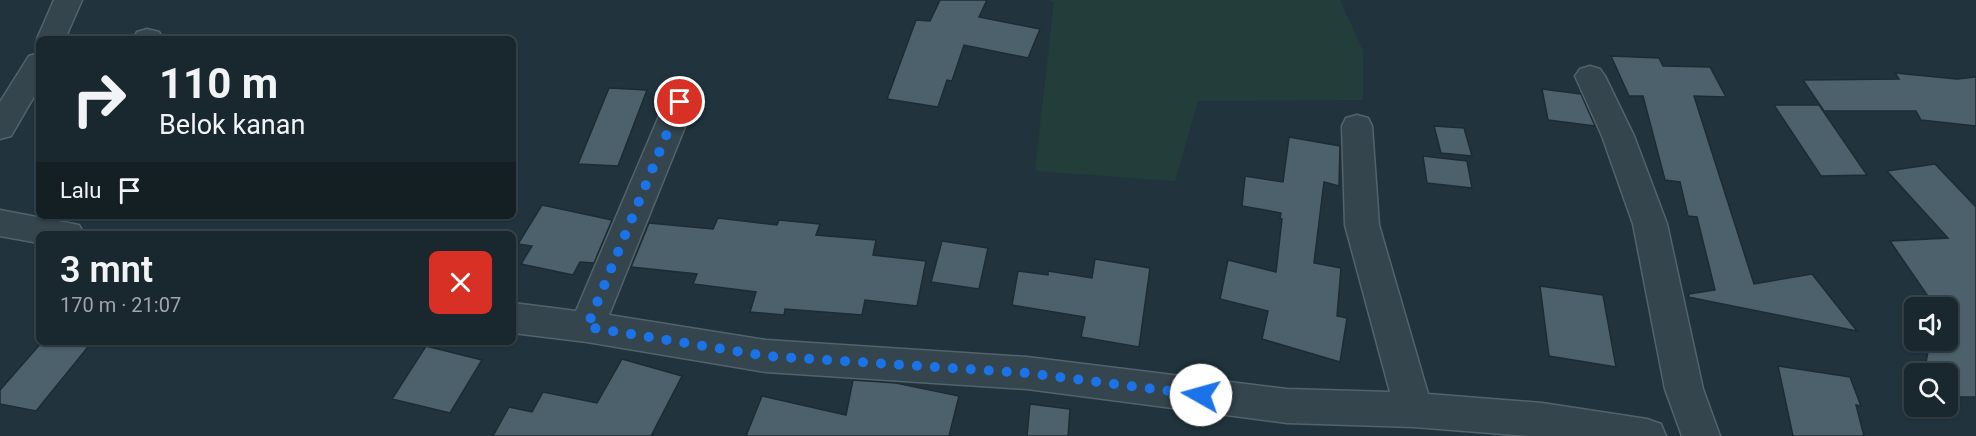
<!DOCTYPE html>
<html lang="id">
<meta charset="utf-8">
<style>
:root{--surface:#19272e;--page:#26333a;--text:#f1f3f6;--muted:#9fa5aa;--line:#37444a}
body{margin:0;font-family:Roboto,sans-serif;background:var(--page);color:var(--text);height:100vh;display:flex;flex-direction:column;font-size:22px;white-space:nowrap}
*{box-sizing:border-box;margin:0}
p{font-size:20px;color:var(--muted)}
.icon{flex:none;width:33px;height:33px;fill:none;stroke:currentColor;stroke-width:2;stroke-linecap:round;stroke-linejoin:round}
.map{position:relative;flex:1;overflow:hidden}
.panel{position:absolute;left:36px;top:231px;width:480px;height:114px;display:flex;flex-direction:column;background:var(--surface);border-radius:9px;box-shadow:0 2px 4px #0004,0 0 0 2px var(--line)}
.panel>*{flex:none}
.banner{position:absolute;left:36px;top:36px;width:480px;height:183px;border-radius:9px;box-shadow:0 2px 4px #0004,0 0 0 2px var(--line);background:#19272e;color:var(--text);overflow:hidden}
.controls{position:absolute;left:1904px;top:297px;display:grid;gap:12px}
.controls a{display:grid;place-items:center;width:54px;height:54px;border-radius:9px;background:var(--surface);box-shadow:0 2px 4px #0004,0 0 0 2px var(--line);font-size:30px}
.pin{position:absolute;display:grid;place-items:center;width:51px;height:51px;color:#fff;margin:-26px;border:3px solid #fff;border-radius:50%;box-shadow:0 2px 6px #0007}
.me{position:absolute;width:66px;margin:-33px;rotate:277deg;stroke-linejoin:round;filter:drop-shadow(0 0 4px #0008)}
.turn{display:flex;align-items:center;gap:21px;height:126px;padding:0 24px;font-size:27px}
.turn .icon{width:78px;height:78px;stroke-width:2.5}
.turn b{display:block;font-size:42px;line-height:51px}
.then{display:flex;align-items:center;height:57px;padding:0 24px;background:#0003;gap:12px;font-size:22px}
.round{display:grid;place-items:center;flex:none;width:63px;height:63px;border-radius:9px;background:var(--page)}
.overview{display:flex;align-items:center;justify-content:space-between;height:102px;padding:0 24px}
h1{font-size:36px;font-weight:600;line-height:45px}
.map>svg:first-child{display:block}
</style>
<div class="map">
<svg width="1976" height="436" viewBox="0 0 1976 436">
<rect width="100%" height="100%" fill="#21343d"/>
<path fill="#233e3a" d="M 1049,0 L 1340,0 L 1363,51 L 1363,100 L 1198,101 L 1175,181 L 1035,171 L 1054,2 Z"/>
<path fill="#4c616b" stroke="#1c2c34" stroke-width="1.5" d="M 940,0 L 987,0 L 979,17 L 1040,29 L 1028,58 L 964,45 L 952,81 L 947,80 L 938,107 L 887,99 L 916,20 L 930,21 Z
M 1611,56 L 1659,58 L 1663,66 L 1710,67 L 1726,97 L 1694,96 L 1754,284 L 1812,274 L 1857,331 L 1688,297 L 1689,294 L 1715,290 L 1697,217 L 1688,216 L 1680,182 L 1665,180 L 1643,96 L 1629,96 Z
M 1895,73 L 1957,79 L 1976,77 L 1976,126 L 1921,120 L 1916,111 L 1824,111 L 1803,80 L 1899,79 Z
M 609,88 L 647,90 L 618,166 L 578,164 Z
M 1542,89 L 1581,94 L 1595,126 L 1548,120 Z
M 1774,105 L 1819,105 L 1867,175 L 1821,176 Z
M 1434,126 L 1464,128 L 1472,156 L 1441,153 Z
M 1289,137 L 1340,146 L 1339,186 L 1324,182 L 1314,263 L 1341,268 L 1337,316 L 1347,318 L 1340,362 L 1262,339 L 1268,311 L 1220,299 L 1228,260 L 1276,272 L 1282,219 L 1280,218 L 1281,213 L 1242,206 L 1245,176 L 1283,182 Z
M 1423,156 L 1467,161 L 1472,188 L 1427,183 Z
M 1935,164 L 1976,207 L 1976,397 L 1947,397 L 1947,374 L 1924,374 L 1930,340 L 1947,340 L 1947,335 L 1956,335 L 1947,322 L 1947,308 L 1936,308 L 1890,241 L 1948,238 L 1887,171 Z
M 542,205 L 612,220 L 594,263 L 580,262 L 573,275 L 521,264 L 532,246 L 518,244 Z
M 718,218 L 777,225 L 779,220 L 820,224 L 816,235 L 876,240 L 873,255 L 926,261 L 917,306 L 865,300 L 862,315 L 785,309 L 784,315 L 750,312 L 756,292 L 693,284 L 697,274 L 631,267 L 649,223 L 713,229 Z
M 942,241 L 988,248 L 979,289 L 931,282 Z
M 1095,259 L 1150,268 L 1139,347 L 1081,337 L 1085,317 L 1012,305 L 1018,271 L 1048,275 L 1048,271 L 1092,278 Z
M 1540,286 L 1603,295 L 1616,367 L 1549,356 Z
M 42,342 L 64,342 L 88,347 L 36,411 L 0,404 L 0,390 Z
M 426,346 L 482,360 L 450,413 L 392,399 Z
M 622,359 L 682,376 L 651,436 L 493,436 L 509,407 L 532,412 L 543,392 L 597,403 Z
M 1778,366 L 1850,377 L 1861,406 L 1856,405 L 1864,436 L 1793,436 Z
M 853,380 L 896,383 L 959,396 L 949,436 L 746,436 L 762,396 L 846,415 Z
M 1030,404 L 1070,409 L 1068,436 L 1027,436 Z"/>
<g fill="none" stroke-linecap="round" stroke-linejoin="round">
<defs>
<path id="minor" d="M 54,0 L 82,0 L 65,39 L 39,39 L 39,43 L 37,39 Z
M 147,29 L 159,32 L 163,39 L 133,39 L 137,32 Z
M 39,53 L 39,88 L 11,136 L 0,139 L 0,102 L 29,56 Z
M 1590,66 L 1600,69 L 1605,76 L 1634,136 L 1667,224 L 1703,389 L 1720,436 L 1682,436 L 1665,389 L 1633,224 L 1602,136 L 1575,76 L 1580,69 Z
M 680,91 L 691,94 L 695,102 L 609,315 L 766,340 L 1027,357 L 1287,389 L 1390,392 L 1345,225 L 1342,126 L 1346,118 L 1357,115 L 1368,118 L 1372,126 L 1379,225 L 1428,394 L 1542,403 L 1647,419 L 1661,424 L 1666,436 L 1528,436 L 1414,427 L 1287,423 L 1027,389 L 766,372 L 587,342 L 513,333 L 513,303 L 576,311 L 665,102 L 669,94 Z
M 0,210 L 79,225 L 84,234 L 39,234 L 39,243 L 0,236 Z"/>
</defs>
<use href="#minor" stroke="#53636b" stroke-width="3"/>
<use href="#minor" fill="#35454d" fill-rule="evenodd"/>
</g>
<g fill="none" stroke-linecap="round" stroke-linejoin="round">
<path stroke="#1a73e8" stroke-width="10" stroke-dasharray="0 18" d="M 680,102 L 587,327 L 766,356 L 1027,373 L 1201,395"/>
</g>
</svg>
<div class="controls">
<a><svg class="icon" aria-label="sound" viewBox="0 0 24 24"><path d="M4 9h4l5-4v14l-5-4H4zM17 9q2 3 0 6"/></svg></a>
<a><svg class="icon" aria-label="search" viewBox="0 0 24 24"><circle cx="10" cy="10" r="6"/><path d="M15 15l6 6"/></svg></a>
</div>
<div class="pin" style="left:680px;top:102px;background:#d93025"><svg class="icon" aria-label="arrive" viewBox="0 0 24 24"><path d="M6 21V4h12l-3 4 3 4H6"/></svg></div>
<svg class="me" style="left:1201px;top:395px" viewBox="-20 -20 40 40"><circle r="19" fill="#fff"/><path d="M0-13L10 11 0 6-10 11z" fill="#1a73e8"/></svg>
<div class="banner">
<div class="turn"><svg class="icon" aria-label="right" viewBox="0 0 24 24"><path d="M7 20v-9h11M14 6l5 5-5 5"/></svg><div><b>110 m</b>Belok kanan</div></div>
<div class="then">Lalu<svg class="icon" aria-label="arrive" viewBox="0 0 24 24"><path d="M6 21V4h12l-3 4 3 4H6"/></svg></div>
</div>
<section class="panel">
<div class="overview"><div><h1>3 mnt</h1><p>170 m · 21:07</p></div><a class="round" style="background:#d93025;color:#fff"><svg class="icon" aria-label="close" viewBox="0 0 24 24"><path d="M6 6l12 12M18 6L6 18"/></svg></a></div>
</section>
</div>
